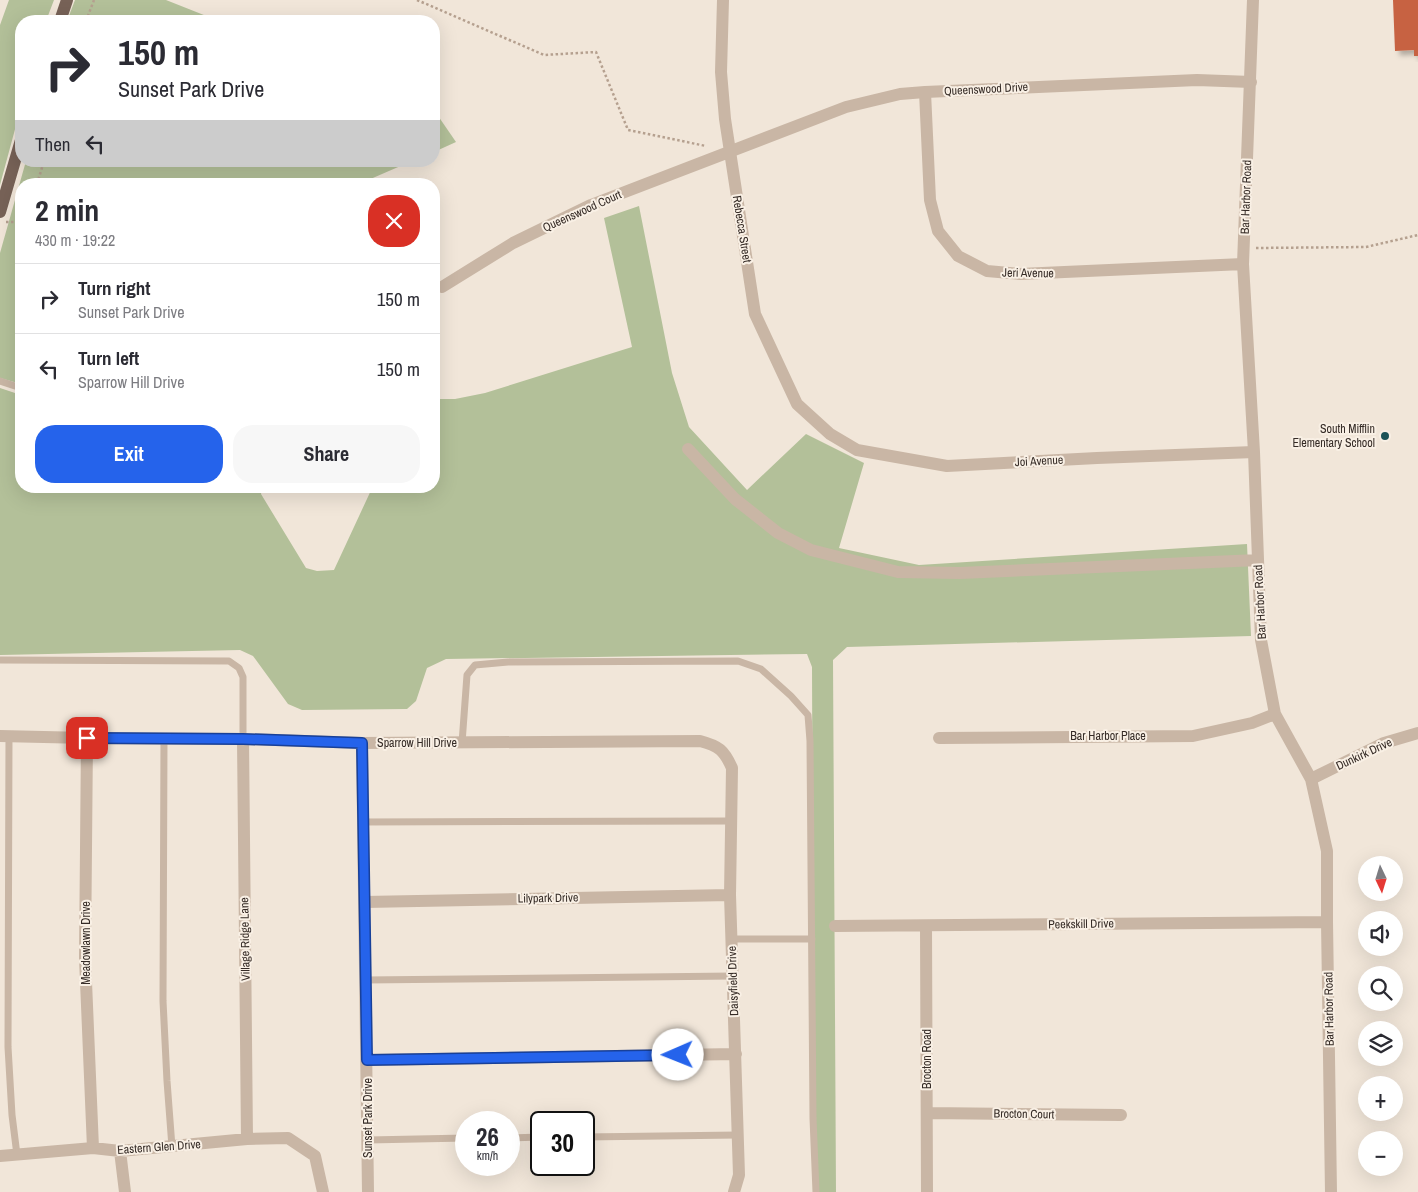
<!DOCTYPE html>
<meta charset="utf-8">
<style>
:root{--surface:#fff;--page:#f7f7f7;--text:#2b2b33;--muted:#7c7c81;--line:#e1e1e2;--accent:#2563eb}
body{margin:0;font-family:"Archivo Narrow",sans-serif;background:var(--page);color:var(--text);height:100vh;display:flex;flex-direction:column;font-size:19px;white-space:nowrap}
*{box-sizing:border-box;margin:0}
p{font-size:16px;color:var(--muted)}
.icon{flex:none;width:28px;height:28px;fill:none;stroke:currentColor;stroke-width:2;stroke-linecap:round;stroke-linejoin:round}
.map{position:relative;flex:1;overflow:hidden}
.side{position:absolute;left:15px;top:178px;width:425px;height:315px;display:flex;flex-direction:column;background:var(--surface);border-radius:20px;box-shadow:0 5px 20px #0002}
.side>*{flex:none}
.top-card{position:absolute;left:15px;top:15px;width:425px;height:152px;border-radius:20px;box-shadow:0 5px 20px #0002;background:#fff;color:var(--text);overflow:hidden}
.needle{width:32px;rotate:176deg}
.fabs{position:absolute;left:1358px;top:856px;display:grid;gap:10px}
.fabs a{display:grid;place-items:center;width:45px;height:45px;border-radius:50%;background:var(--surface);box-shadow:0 5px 20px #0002;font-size:25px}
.speed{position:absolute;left:455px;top:1111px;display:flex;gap:10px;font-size:25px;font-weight:700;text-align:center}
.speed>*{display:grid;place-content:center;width:65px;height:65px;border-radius:50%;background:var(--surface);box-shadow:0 5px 20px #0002;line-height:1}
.speed small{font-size:12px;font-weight:400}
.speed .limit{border:2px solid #111;border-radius:8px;background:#fff;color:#111}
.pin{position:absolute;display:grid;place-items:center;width:42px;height:42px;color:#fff;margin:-21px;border-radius:10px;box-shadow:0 2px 8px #0006}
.me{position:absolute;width:55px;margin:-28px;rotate:269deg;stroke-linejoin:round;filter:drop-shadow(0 0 4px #0008)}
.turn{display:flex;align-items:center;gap:18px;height:105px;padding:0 20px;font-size:22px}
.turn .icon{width:65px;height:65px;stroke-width:2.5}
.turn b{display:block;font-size:35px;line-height:42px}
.then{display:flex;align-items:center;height:48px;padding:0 20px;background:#0003;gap:10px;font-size:19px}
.round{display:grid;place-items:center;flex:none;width:52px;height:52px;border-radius:20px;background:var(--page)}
.headline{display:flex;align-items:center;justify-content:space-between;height:85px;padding:0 20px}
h1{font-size:30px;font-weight:700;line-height:38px}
.button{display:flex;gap:10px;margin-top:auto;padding:10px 20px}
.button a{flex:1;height:58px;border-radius:20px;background:var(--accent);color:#fff;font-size:20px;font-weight:700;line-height:58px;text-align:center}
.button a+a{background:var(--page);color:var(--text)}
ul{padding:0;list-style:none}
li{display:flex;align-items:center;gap:15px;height:70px;padding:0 20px;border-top:1px solid var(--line)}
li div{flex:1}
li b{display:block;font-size:19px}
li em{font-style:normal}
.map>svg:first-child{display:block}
</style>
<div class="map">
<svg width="1418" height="1192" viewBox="0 0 1418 1192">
<defs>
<filter id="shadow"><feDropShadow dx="4.5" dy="4.5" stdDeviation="2.5" flood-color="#0004"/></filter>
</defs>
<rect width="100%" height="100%" fill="#f1e6d9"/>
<path fill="#b3c099" d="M 9,0 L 54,0 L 46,21 L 21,21 L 21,107 L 0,185 L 0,25 Z
M 75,0 L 166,0 L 219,21 L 67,21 Z
M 434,110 L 456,142 L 434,152 Z
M 26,161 L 412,161 L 359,184 L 21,184 L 21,384 L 0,378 L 0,253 Z
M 639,206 L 672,373 L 689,427 L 747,490 L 806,434 L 864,463 L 839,548 L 919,565 L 1247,544 L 1251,636 L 847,647 L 833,660 L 836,1192 L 814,1192 L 812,667 L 807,654 L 446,659 L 427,668 L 416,701 L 407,709 L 302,710 L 288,704 L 253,656 L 240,650 L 0,655 L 0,388 L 21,395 L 21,486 L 262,486 L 261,494 L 306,568 L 317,571 L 334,570 L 373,486 L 434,486 L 434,399 L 455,399 L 485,393 L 632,347 L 604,218 Z"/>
<path fill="#c76242" filter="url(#shadow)" d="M 1393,0 L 1418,0 L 1418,56 L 1414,56 L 1414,50 L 1395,51 Z"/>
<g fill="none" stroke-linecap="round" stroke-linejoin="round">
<path stroke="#b5a08f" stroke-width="2.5" stroke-dasharray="2.5 2.5" stroke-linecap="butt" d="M 417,0 L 544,55 L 596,52 L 628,130 L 706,146
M 86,21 L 94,0
M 37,184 L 44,161
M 6,222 L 21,222
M 1256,248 L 1366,247 L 1418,235"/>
<path stroke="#c9b6a5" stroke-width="7" d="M 0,381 L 21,388
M 0,660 L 229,661 L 239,668 L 243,677 L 243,739
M 9,736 L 8,1047 L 12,1115 L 17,1155
M 164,739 L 163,1001 L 167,1081 L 172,1147
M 462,743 L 467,675 L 475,665 L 508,662 L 738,661 L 761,669 L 791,696 L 808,715 L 810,741 L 813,1118 L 816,1192
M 363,822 L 731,821
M 732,939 L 812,939
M 366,980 L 733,976
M 584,1137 L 738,1135
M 509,1138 L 541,1137
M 368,1140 L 466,1138"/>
<path stroke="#c9b6a5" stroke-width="12" d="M 723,0 L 721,72 L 725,119 L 755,314 L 797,404 L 830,434 L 857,450 L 947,466 L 1097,458 L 1254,452
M 1253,0 L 1243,264 L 1254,452 L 1261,640 L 1275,714 L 1311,779 L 1327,851 L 1327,922 L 1331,1192
M 925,92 L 930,200 L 938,231 L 958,256 L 987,271 L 1020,274 L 1243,264
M 442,287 L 513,243 L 591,205 L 846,107 L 900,94 L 925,92 L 1197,80 L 1251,82
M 688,449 L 735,499 L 778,533 L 811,550 L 898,572 L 960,573 L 1258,560
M 0,736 L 87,738 L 243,739 L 362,743 L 700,741 C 719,746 724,750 732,768 L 730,895 L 739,1175 L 734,1192
M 87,738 L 85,958 L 93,1148
M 939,738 L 1193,736 L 1252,723 L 1275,714
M 243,739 L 247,1139
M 362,743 L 368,1192
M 1311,779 L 1384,743 L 1418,733
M 365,902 L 730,895
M 835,926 L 1327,922
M 926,926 L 927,1192
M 367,1060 L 736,1054
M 927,1113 L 1121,1115
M 120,1151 L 125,1192
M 0,1156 L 93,1148 L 120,1151 L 247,1139 L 288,1138 L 315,1156 L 323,1192"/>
<path stroke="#776257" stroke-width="12" d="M 60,21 L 67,0
M 0,212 L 21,140"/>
</g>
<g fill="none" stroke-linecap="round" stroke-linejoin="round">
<defs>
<path id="route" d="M 87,738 L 243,739 L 362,743 L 367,1060 L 678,1055"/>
</defs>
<use href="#route" stroke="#184099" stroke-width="12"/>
<use href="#route" stroke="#2563eb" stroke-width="9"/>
</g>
<circle fill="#1c5357" stroke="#f9f0e5" stroke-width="2" cx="1385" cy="436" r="5"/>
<g text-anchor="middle" stroke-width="4" stroke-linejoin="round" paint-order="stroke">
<g font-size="12" fill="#352b26" stroke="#f9f0e5">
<text transform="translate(986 89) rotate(-3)" y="4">Queenswood Drive</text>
<text transform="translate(1246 197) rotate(-88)" y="4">Bar Harbor Road</text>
<text transform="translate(582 211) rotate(-24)" y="4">Queenswood Court</text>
<text transform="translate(742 229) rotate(81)" y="4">Rebecca Street</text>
<text transform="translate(1028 273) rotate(1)" y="4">Jeri Avenue</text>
<text transform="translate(1039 461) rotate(-3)" y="4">Joi Avenue</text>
<text transform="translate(1260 602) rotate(-93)" y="4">Bar Harbor Road</text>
<text x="1108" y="740">Bar Harbor Place</text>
<text x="417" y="747">Sparrow Hill Drive</text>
<text transform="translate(1364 754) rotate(-25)" y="4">Dunkirk Drive</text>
<text transform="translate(548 898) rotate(-1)" y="4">Lilypark Drive</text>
<text transform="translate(1081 924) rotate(-1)" y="4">Peekskill Drive</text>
<text transform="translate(245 939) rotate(-91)" y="4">Village Ridge Lane</text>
<text transform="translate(86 943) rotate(-90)" y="4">Meadowlawn Drive</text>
<text transform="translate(733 981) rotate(-92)" y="4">Daisyfield Drive</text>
<text transform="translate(1329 1009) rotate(-91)" y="4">Bar Harbor Road</text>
<text transform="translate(927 1059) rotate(-90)" y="4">Brocton Road</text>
<text transform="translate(1024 1114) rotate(1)" y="4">Brocton Court</text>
<text transform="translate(368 1118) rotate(-90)" y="4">Sunset Park Drive</text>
<text transform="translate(159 1147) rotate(-4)" y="4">Eastern Glen Drive</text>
</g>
<g font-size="12" fill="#352b26" stroke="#f9f0e5" text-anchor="end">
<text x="1375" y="433">South Mifflin<tspan x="1375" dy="14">Elementary School</tspan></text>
</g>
</g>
</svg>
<div class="fabs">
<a><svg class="needle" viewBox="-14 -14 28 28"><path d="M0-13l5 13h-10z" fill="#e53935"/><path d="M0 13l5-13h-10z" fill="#7c7c81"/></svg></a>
<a><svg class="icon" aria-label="sound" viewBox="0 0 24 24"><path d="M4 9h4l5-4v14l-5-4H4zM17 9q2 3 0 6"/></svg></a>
<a><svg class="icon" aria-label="search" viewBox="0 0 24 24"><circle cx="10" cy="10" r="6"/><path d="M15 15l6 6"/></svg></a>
<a><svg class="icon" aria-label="layers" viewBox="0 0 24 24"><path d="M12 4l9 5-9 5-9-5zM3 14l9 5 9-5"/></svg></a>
<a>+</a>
<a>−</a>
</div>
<div class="speed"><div>26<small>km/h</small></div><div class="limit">30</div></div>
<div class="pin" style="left:87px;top:738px;background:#d93025"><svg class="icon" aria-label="arrive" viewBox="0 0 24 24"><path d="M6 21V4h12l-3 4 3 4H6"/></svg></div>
<svg class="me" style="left:678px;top:1055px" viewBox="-20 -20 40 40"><circle r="19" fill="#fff"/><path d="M0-13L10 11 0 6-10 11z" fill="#2563eb"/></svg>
<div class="top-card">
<div class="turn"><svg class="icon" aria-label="right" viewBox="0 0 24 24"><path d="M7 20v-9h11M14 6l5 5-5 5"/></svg><div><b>150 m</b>Sunset Park Drive</div></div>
<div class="then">Then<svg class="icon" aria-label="left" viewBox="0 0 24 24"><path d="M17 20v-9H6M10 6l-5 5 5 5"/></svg></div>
</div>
<section class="side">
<div class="headline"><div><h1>2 min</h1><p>430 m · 19:22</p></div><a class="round" style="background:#d93025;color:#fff"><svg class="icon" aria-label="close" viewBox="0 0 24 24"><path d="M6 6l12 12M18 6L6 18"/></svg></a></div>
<ul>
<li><svg class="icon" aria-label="right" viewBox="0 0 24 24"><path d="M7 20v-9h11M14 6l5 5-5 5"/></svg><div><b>Turn right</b><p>Sunset Park Drive</p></div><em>150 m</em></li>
<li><svg class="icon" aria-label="left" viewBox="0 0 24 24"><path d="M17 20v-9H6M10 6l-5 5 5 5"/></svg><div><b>Turn left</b><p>Sparrow Hill Drive</p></div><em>150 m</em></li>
</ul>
<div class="button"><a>Exit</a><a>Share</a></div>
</section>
</div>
